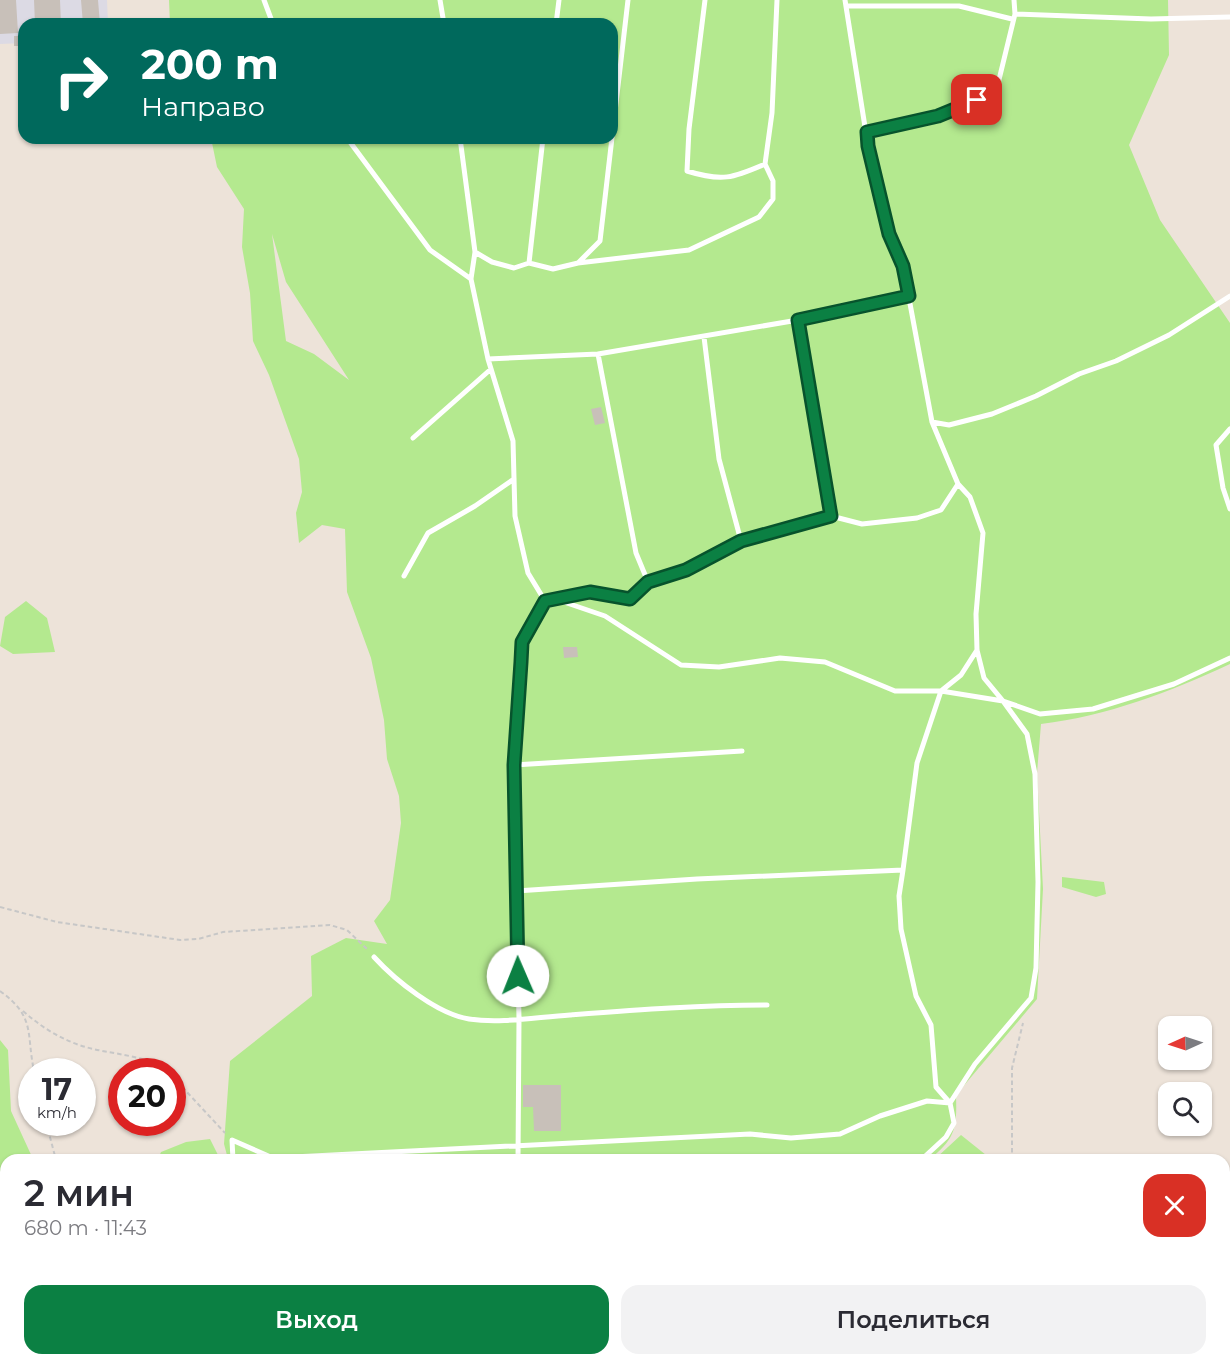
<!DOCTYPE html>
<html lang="ru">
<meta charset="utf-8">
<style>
:root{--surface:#fff;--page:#f2f2f3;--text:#2b2b33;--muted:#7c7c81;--accent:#0b8043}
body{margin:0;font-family:Montserrat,sans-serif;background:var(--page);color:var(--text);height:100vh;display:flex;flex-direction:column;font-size:22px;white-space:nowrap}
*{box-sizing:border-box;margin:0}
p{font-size:20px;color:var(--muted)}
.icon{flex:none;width:33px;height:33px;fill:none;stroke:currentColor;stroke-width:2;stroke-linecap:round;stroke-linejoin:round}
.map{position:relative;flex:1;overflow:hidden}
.sheet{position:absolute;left:0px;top:1154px;width:1230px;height:212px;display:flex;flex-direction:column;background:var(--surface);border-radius:18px 18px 0 0;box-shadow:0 2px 4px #0004}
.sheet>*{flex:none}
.hud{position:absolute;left:18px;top:18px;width:600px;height:126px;border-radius:18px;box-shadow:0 2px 4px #0004;background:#00695c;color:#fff;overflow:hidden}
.needle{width:39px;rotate:267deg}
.fabs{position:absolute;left:1158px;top:1016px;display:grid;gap:12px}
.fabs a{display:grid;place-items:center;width:54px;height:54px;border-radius:12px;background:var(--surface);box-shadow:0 2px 4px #0004;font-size:30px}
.speed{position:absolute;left:18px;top:1058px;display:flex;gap:12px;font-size:30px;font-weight:700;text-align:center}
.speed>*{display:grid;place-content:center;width:78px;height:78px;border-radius:50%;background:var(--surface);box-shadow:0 2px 4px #0004;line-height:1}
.speed small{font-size:15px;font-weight:400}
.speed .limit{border:9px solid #d22;background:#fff;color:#111}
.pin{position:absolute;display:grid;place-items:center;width:51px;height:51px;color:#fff;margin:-26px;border-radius:12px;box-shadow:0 3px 9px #0006}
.me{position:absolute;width:66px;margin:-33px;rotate:359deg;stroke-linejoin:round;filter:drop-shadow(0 0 4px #0008)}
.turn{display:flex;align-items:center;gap:21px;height:126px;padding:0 24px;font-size:27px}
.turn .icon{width:78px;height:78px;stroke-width:2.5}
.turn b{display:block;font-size:42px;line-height:51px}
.round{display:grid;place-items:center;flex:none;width:63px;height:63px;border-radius:18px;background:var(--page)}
.summary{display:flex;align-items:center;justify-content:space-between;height:102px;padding:0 24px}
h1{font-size:36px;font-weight:600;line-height:45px}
.cta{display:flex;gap:12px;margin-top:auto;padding:12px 24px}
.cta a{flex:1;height:69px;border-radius:18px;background:var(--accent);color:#fff;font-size:24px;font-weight:600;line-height:69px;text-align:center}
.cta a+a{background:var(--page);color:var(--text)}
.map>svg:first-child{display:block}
</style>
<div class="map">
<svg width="1230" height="1364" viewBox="0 0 1230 1364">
<rect width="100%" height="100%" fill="#ede3d9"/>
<path fill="#dcdae4" d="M 0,0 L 107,0 L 108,24 L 24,24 L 24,43 L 0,44 Z"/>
<path fill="#b4e98f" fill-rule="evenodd" d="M 169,0 L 1168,0 L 1169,55 L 1129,145 L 1160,220 L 1230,323 L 1230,664 C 1170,692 1107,716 1041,724 L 1037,773 L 1043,889 L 1037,999 L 956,1095 C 957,1127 956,1138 930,1159 L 228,1159 L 224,1144 L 230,1061 L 312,996 L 311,956 L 346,938 L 387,944 L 374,921 L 390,900 L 401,823 L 399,796 L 387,759 L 384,720 L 371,658 L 347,592 L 345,529 L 322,525 L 299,543 L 296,513 L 302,492 L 299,459 L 269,375 L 253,341 L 250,293 L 242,247 L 244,209 L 217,167 L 211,138 L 612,138 L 612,24 L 170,24 ZM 272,234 L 286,282 L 349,380 L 314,354 L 286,341 Z
M 26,601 L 47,618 L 55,652 L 13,654 L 0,646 L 5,617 Z
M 1062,877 L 1104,882 L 1106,894 L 1096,897 L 1062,887 Z
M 0,1040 L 8,1050 L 11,1111 L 33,1159 L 6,1160 L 6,1359 L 94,1359 L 96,1364 L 0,1364 Z
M 961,1135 L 991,1159 L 935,1159 Z
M 210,1139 L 220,1159 L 158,1159 L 161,1152 L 186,1142 Z
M 1224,1305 L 1230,1306 L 1230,1364 L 1066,1364 L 1068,1359 L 1224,1359 Z
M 110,1359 L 244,1359 L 246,1364 L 111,1364 Z
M 290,1359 L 534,1359 L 529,1364 L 292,1364 Z
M 710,1359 L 898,1359 L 897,1364 L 712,1364 Z"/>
<path fill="#c8c0b9" d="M 0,0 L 16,0 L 18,33 L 0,34 Z
M 34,0 L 60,0 L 61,24 L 35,24 Z
M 81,0 L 98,0 L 100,24 L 83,24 Z
M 14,36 L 24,36 L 24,46 L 14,46 Z
M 601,407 L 605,423 L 595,425 L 591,409 Z
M 563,647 L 577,647 L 578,657 L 564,658 Z
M 523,1085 L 561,1085 L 561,1131 L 534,1131 L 533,1107 L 523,1107 Z"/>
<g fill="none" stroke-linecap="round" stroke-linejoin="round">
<path stroke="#c7c7c7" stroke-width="2" stroke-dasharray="4.5 3" stroke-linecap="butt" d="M 0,907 L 57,922 L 180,940 L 198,939 L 223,932 L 330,925 L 347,930 L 368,950
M 0,991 C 36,1017 26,1033 34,1071
M 23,1011 C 40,1026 57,1037 79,1045 C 108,1055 142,1053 168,1071
M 172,1076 L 225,1133
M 46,1122 L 56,1160
M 1012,1160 L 1012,1068 L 1023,1023
M 1224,1284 L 1230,1286
M 105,1359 L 107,1364
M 257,1359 L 258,1364
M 700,1359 L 701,1364
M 675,1364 L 679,1359
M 1030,1364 L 1037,1359"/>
<path stroke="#fff" stroke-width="5" d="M 264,0 L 273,24
M 440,0 L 444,24
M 705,0 L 689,129 L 687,171 C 722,182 733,178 765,164
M 845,0 L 868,146 L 889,234 L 903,266 L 932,422 L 958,484 L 970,497 L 983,533 L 976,614 L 977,650 L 984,678 L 1003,701 L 1040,714 L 1093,709 L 1174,684 L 1230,658
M 846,6 L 959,6 L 1012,19
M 1015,14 L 1151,19 L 1230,17
M 556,24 L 559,0
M 867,132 L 938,116 L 996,92 L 1015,14 L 1014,0
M 347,138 L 430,250 L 471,279
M 460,138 L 475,252 L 471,279 L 488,359 L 513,441 L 515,516 L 528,573 L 545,601 L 522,642 L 514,765 L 519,1019 L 518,1160
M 475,252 L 492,262 L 514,268 L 529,263 L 553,269 L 578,263 L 600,241 L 628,0
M 529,263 L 543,138
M 578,263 L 689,250 L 759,217 L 773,199 L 773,181 L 765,164 L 772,113 L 777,0
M 798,320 L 831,516 L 862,524 L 917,518 L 941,510 L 958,484
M 704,337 L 719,459 L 741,541 L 831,516
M 598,354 L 636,553 L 648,582 L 671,577 L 741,541
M 488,359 L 598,354 L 798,320 L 909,295
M 932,422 L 949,425 L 992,414 L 1036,396 L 1079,374 L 1116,361 L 1169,335 L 1230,296
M 1230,429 L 1216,445 L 1223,488 L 1230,509
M 413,438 L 491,369
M 404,576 L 428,533 L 475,506 L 514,479
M 555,599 L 590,592 L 630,599 L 648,582
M 514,765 L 742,751
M 903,870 L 899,896 L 901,929 L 916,996 L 931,1025 L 936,1087 L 950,1103 L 975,1064 L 1031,998 L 1036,968 L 1038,882 L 1035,774 L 1027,734 L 1003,701 L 941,691 L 961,675 L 977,650
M 516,891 L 697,879 L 903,870 L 917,763 L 941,691 L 895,691 L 825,662 L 780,658 L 719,667 L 681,665 L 605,616 L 564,602 L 545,601
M 374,957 C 395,980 437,1014 469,1019 C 501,1024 537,1017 570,1015 C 636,1010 701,1005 767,1005
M 233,1160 L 232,1140 L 273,1158 L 750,1134 L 791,1138 L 840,1134 L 880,1116 L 927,1101 L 950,1103 L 954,1123 L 946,1137 L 921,1160"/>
</g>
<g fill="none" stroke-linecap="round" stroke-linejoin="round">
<defs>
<path id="route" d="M 518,976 L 514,765 L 521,662 L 522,642 L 545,601 L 590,592 L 630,599 L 648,582 L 686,570 L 741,541 L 831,516 L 798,320 L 909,296 L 903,266 L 889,234 L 868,146 L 867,132 L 938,116 L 977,100"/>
</defs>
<use href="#route" stroke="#07532c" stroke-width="15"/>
<use href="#route" stroke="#0b8043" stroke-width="10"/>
</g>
</svg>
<div class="fabs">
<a><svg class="needle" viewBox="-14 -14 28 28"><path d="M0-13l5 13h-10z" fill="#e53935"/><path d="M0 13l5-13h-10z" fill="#7c7c81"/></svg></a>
<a><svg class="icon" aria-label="search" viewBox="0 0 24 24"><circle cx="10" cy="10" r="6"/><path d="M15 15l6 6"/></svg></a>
</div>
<div class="speed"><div>17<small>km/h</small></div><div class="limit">20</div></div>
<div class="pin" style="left:977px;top:100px;background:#d93025"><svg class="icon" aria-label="arrive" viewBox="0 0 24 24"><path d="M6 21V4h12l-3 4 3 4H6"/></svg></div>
<svg class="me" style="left:518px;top:976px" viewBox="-20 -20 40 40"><circle r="19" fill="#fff"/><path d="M0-13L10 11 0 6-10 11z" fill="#0b8043"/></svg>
<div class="hud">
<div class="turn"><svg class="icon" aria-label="right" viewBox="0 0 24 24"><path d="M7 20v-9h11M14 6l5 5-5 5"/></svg><div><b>200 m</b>Направо</div></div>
</div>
<section class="sheet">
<div class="summary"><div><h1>2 мин</h1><p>680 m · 11:43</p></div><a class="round" style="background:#d93025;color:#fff"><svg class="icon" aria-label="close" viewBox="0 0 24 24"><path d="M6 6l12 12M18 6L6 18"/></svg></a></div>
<div class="cta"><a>Выход</a><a>Поделиться</a></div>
</section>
</div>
